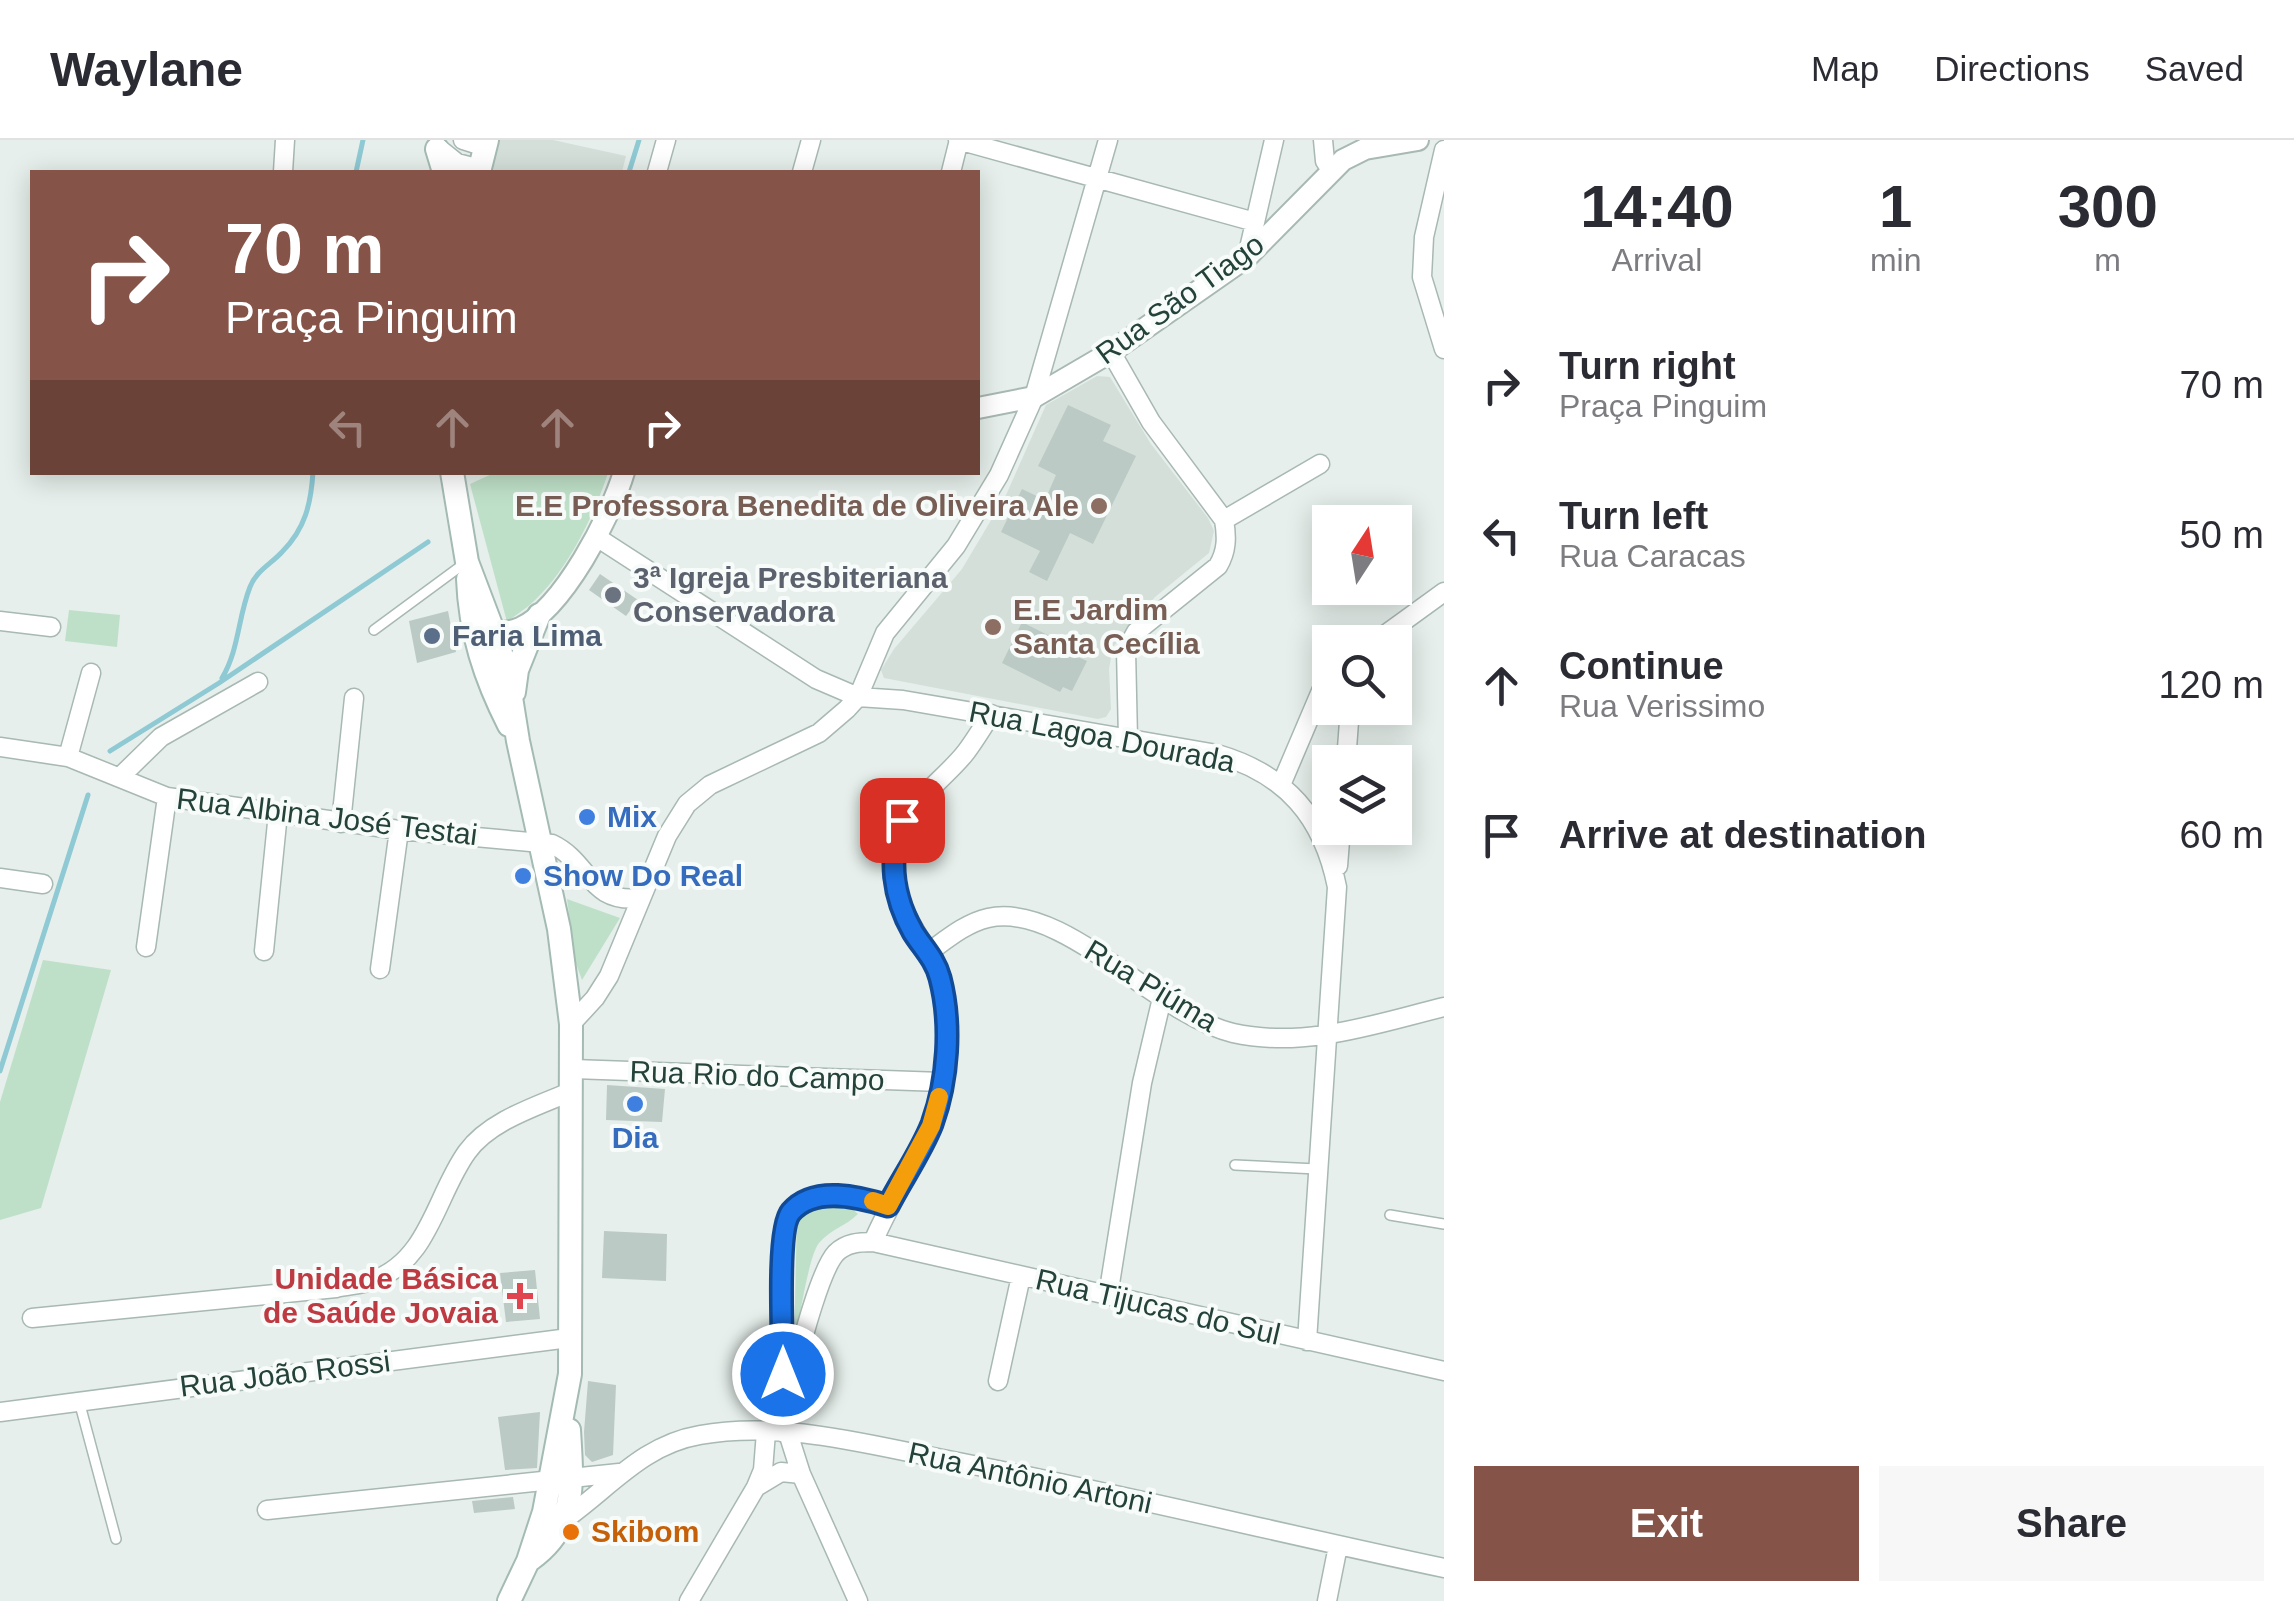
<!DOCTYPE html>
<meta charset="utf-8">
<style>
:root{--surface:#fff;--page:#f7f7f7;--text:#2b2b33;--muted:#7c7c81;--line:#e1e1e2;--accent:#855347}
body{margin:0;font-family:Helvetica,sans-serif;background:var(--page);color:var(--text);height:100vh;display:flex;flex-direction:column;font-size:38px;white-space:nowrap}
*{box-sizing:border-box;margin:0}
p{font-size:32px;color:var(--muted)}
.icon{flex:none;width:55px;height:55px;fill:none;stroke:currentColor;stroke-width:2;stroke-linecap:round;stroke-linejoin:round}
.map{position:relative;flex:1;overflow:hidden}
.drawer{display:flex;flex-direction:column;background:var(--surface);width:850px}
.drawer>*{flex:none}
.hud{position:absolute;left:30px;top:30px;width:950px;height:305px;border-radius:0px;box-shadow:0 5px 25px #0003;background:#855347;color:#fff;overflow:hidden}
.needle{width:65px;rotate:12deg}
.fabs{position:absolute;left:1312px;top:365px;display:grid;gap:20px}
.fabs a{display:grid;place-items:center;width:100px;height:100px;border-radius:0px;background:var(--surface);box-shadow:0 5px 25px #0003;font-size:50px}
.pin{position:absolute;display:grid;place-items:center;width:85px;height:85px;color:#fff;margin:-42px;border-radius:20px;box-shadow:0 5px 15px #0006}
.me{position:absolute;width:110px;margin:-55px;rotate:0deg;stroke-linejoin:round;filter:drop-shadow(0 0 8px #0008)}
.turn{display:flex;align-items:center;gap:35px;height:210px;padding:0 30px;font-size:45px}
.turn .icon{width:130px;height:130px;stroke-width:2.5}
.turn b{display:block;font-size:70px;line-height:85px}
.lanes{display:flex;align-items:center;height:95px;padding:0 30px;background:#0003;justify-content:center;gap:50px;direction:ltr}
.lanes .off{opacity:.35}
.eta{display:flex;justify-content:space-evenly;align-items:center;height:170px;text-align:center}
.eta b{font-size:60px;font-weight:800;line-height:70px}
.button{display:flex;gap:20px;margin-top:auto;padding:20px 30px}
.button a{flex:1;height:115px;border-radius:0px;background:var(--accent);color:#fff;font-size:40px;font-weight:800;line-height:115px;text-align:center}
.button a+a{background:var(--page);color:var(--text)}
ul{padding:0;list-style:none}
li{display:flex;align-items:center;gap:30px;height:150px;padding:0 30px}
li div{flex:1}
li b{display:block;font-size:38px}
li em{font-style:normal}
header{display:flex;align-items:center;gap:60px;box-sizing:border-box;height:140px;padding:0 50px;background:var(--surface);border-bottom:2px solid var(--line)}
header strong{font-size:48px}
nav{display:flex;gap:55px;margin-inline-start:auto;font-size:35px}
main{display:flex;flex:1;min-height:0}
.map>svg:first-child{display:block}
</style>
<header>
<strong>Waylane</strong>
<nav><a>Map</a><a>Directions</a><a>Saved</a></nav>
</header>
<main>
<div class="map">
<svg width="1444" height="1461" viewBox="0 0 1444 1461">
<rect width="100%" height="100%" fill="#e6efeb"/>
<path fill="#d4dfda" d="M 498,0 L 553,0 L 626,16 L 622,32 L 491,32 Z
M 1097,236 L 1110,237 L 1151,304 L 1208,378 L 1214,391 L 1209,413 L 1155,457 L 1113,507 L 1109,529 L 1111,569 L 1106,577 L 1098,579 L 884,538 L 881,530 L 894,509 L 962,429 L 1006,355 L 1046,265 Z"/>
<path fill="#bfe0c8" d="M 494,333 L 608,333 C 595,373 569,427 538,457 C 529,467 517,474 507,482 L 470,344 Z
M 69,470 L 120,475 L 117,507 L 65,501 Z
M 567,759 L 620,778 L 582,840 L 575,821 Z
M 43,820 L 111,830 L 41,1068 L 0,1080 L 0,962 Z
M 829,1062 L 849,1066 L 858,1074 C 846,1086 831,1089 819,1103 C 808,1117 799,1184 794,1205 L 797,1072 Z"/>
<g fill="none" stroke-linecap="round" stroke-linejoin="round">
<path stroke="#8ec9d4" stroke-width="5" d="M 356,32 L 363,0
M 629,32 L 639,0
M 222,538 C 239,510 238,477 250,447 C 256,431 271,424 282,412 C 305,389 311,364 313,332
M 110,611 L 219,543 L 428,402
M 0,931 L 88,655"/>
</g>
<path fill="#bbcac4" d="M 1068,265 L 1111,285 L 1103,301 L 1136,316 L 1093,404 L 1070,393 L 1047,441 L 1029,432 L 1040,411 L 1001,392 L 1022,349 L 1045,360 L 1056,335 L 1038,326 Z
M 600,434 L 638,460 L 626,476 L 589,450 Z
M 448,471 L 456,512 L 417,523 L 409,481 Z
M 1022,482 L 1081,512 L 1078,517 L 1087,521 L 1072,551 L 1063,547 L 1060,552 L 1002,523 Z
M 607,945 L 665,949 L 662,982 L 606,980 Z
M 604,1091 L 667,1094 L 666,1141 L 602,1138 Z
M 535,1130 L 540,1179 L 506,1182 L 500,1133 Z
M 588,1241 L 616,1245 L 613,1315 L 592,1322 L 585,1315 L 584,1292 Z
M 540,1272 L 537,1328 L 505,1330 L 498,1277 Z
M 513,1357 L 515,1369 L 474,1373 L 472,1361 Z"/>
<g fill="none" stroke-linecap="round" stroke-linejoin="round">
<defs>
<path id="service" d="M 374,490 L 465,423
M 1235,1025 L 1317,1029
M 1390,1075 L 1444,1084
M 79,1261 L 116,1399"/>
<path id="minor" d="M 463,0 L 485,7
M 958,0 L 1255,82
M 1323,0 L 1325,21 L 1331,30
M 437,7 L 457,23 L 480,29
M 1444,10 L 1424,97 L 1422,137 L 1444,209
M 283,32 L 285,0
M 657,32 L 666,0
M 802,32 L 811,0
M 951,32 L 959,0
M 1247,117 L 1274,0
M 1111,212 L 1151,282 L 1224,380 C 1227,397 1227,411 1218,426 L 1136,492 L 1126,510 L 1128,599
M 1224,380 L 1320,324
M 598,398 L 816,539 L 858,557 L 903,560 L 1217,614 C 1286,634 1323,677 1337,747 L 1307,1201
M 0,481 L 51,487
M 1375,502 L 1444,452
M 0,607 L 68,617 L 167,657 L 399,690 L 552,704 C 590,722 589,764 640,758
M 68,617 L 91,533
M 1346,622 L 1350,568
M 120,637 L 161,597 L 258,542
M 1281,645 L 1321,551 L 1330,541
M 341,683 L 354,558
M 1338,726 L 1341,688
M 0,738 L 43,744
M 146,807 L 167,657
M 264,811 L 278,673
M 929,812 C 947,799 966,783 988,778 C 1064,761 1156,875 1233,893 C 1305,909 1375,884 1444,867
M 380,829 L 399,690
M 571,884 L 595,858 L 609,836 L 667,696 L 687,664 L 710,645 L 819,593 L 847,569 L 858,557 L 885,493 L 956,406 L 999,335 L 1034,257 L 1108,0
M 573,929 L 942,942
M 873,1102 C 890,1062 915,1025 931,985 C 947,948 950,897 944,857 C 934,796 875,765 897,693 C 905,666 948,636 966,612 C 975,600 983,587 991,574
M 1108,1156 L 1142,943 L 1162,858
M 32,1178 L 336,1148 C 348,1145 362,1145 374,1140 C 429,1120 436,1055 467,1012 C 490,980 538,966 572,951
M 998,1241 L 1021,1136
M 783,1247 C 783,1216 775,1090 792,1071 C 815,1046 860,1057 888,1066
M 0,1272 L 569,1198
M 781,1292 L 783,1271 C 793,1238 817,1133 836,1113 C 846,1103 859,1102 873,1102 L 1444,1231
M 788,1293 L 801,1334 L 858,1461
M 756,1347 L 781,1332 L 801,1334
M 267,1370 L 619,1333
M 561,1382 C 608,1350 641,1305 700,1295 C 781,1280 869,1305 948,1320 C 1114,1352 1278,1393 1444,1428
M 689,1461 L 756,1347 L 763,1330 L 766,1292
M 1327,1461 L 1338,1406"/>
<path id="tertiary" d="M 978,268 L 1034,257 L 1111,212 L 1247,117 L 1343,20 L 1365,9 L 1418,0
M 481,491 C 493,493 508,493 520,488 C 563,469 611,376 624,332"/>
<path id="secondary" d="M 437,9 L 444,32
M 479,32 L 487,0
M 452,332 L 467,422 L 500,509 L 510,551 L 518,601 L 559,789 L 571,884 L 570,1234 L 544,1372 L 528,1421 L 509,1461
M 468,439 C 470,492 485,538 509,585
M 514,552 L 517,530 L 539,475
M 531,1419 C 578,1385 572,1341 569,1290"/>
</defs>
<use href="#service" stroke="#a8b8b2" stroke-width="12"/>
<use href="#minor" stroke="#a8b8b2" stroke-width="21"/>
<use href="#tertiary" stroke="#a8b8b2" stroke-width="24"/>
<use href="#secondary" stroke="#a4bbb3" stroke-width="26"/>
<use href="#service" stroke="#fff" stroke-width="9"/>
<use href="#minor" stroke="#fff" stroke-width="18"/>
<use href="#tertiary" stroke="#fff" stroke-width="20"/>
<use href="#secondary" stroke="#fff" stroke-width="22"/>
</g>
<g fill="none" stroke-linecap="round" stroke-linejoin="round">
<defs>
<path id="route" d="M 783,1234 C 783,1205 776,1089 791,1072 C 814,1045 860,1057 888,1066 C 902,1039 921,1012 932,984 C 948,940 952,884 940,838 C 935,819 923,808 913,792 C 893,757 888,718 902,680"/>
</defs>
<use href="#route" stroke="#114b97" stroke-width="25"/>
<use href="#route" stroke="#1a73e8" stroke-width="18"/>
<path stroke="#f59e0b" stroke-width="18" d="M 873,1061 L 888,1066 L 931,986 L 939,957"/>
</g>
<g fill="#8d6e63" stroke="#f7fbf9" stroke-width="4">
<circle cx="1099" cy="366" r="10"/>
<circle cx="993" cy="487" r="10"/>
</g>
<circle fill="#6b7280" stroke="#f7fbf9" stroke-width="4" cx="613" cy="455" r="10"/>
<circle fill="#5c6f8a" stroke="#f7fbf9" stroke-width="4" cx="432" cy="496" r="10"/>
<g fill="#3f7fe0" stroke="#f7fbf9" stroke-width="4">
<circle cx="587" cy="677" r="10"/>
<circle cx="523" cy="736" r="10"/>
<circle cx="635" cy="964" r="10"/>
</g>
<path fill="#e0444e" stroke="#f7fbf9" stroke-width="4" d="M515 1141h10v10h10v10h-10v10h-10v-10h-10v-10h10z"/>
<circle fill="#e8710a" stroke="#f7fbf9" stroke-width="4" cx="571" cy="1392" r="10"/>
<g text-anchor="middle" stroke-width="8" stroke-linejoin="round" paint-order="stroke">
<g font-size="30" fill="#24423a" stroke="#f7fbf9">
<text transform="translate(1180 159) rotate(-36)" y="10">Rua São Tiago</text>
<text transform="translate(1102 597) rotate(11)" y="10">Rua Lagoa Dourada</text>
<text transform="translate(327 677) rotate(7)" y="10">Rua Albina José Testai</text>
<text transform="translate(1151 846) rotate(31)" y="10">Rua Piúma</text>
<text transform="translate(757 936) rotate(2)" y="10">Rua Rio do Campo</text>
<text transform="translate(1158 1167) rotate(13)" y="10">Rua Tijucas do Sul</text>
<text transform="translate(285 1234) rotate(-7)" y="10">Rua João Rossi</text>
<text transform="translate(1030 1338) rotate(12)" y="10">Rua Antônio Artoni</text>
</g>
<g font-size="30" font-weight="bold" fill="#785e54" stroke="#f7fbf9" text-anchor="end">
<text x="1079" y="376">E.E Professora Benedita de Oliveira Ale</text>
<text x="1013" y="480" text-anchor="start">E.E Jardim<tspan x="1013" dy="34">Santa Cecília</tspan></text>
</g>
<g font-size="30" font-weight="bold" fill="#5b616d" stroke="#f7fbf9" text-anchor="start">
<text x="633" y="448">3ª Igreja Presbiteriana<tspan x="633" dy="34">Conservadora</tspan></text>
</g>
<g font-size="30" font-weight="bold" fill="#4e5e75" stroke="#f7fbf9" text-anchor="start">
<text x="452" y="506">Faria Lima</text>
</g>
<g font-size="30" font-weight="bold" fill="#366cbe" stroke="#f7fbf9" text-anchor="start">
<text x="607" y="687">Mix</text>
<text x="543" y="746">Show Do Real</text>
<text x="635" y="1008" text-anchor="middle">Dia</text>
</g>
<g font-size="30" font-weight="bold" fill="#be3a42" stroke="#f7fbf9" text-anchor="end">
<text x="498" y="1149">Unidade Básica<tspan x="498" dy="34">de Saúde Jovaia</tspan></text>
</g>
<g font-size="30" font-weight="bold" fill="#c56008" stroke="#f7fbf9" text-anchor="start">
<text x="591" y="1402">Skibom</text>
</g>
</g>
</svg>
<div class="fabs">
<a><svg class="needle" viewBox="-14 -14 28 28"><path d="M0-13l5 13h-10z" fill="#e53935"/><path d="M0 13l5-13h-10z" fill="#7c7c81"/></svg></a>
<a><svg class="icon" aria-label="search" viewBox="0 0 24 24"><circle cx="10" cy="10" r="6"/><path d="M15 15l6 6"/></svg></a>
<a><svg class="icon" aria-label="layers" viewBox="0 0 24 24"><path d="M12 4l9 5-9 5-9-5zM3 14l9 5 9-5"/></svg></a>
</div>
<div class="pin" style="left:902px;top:680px;background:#d93025"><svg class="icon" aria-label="arrive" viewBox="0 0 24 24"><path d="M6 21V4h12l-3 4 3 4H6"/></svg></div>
<svg class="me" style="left:783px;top:1234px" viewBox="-20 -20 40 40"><circle r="17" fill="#1a73e8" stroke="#fff" stroke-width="3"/><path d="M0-11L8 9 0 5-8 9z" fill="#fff"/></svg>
<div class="hud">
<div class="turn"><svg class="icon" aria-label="right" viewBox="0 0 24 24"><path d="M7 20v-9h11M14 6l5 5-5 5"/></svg><div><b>70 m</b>Praça Pinguim</div></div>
<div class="lanes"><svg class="icon off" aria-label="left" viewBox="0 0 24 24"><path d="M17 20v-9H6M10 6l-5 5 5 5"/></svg><svg class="icon off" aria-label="ahead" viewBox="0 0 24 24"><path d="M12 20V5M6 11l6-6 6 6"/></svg><svg class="icon off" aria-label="ahead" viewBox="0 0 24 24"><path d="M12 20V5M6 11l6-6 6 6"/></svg><svg class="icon" aria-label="right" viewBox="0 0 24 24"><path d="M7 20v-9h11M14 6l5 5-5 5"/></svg></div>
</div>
</div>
<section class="drawer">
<div class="eta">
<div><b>14:40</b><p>Arrival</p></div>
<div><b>1</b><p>min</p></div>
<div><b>300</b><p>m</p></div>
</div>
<ul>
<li><svg class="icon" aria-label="right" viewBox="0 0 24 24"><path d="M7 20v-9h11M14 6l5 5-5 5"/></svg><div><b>Turn right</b><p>Praça Pinguim</p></div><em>70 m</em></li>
<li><svg class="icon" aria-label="left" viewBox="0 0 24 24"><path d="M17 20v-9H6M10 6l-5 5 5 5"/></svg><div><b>Turn left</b><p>Rua Caracas</p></div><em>50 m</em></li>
<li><svg class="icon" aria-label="ahead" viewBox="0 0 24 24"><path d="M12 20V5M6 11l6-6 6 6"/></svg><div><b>Continue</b><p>Rua Verissimo</p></div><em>120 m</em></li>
<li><svg class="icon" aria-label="arrive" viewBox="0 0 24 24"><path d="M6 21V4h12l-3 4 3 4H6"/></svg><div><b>Arrive at destination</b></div><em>60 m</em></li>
</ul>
<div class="button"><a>Exit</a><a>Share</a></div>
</section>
</main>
